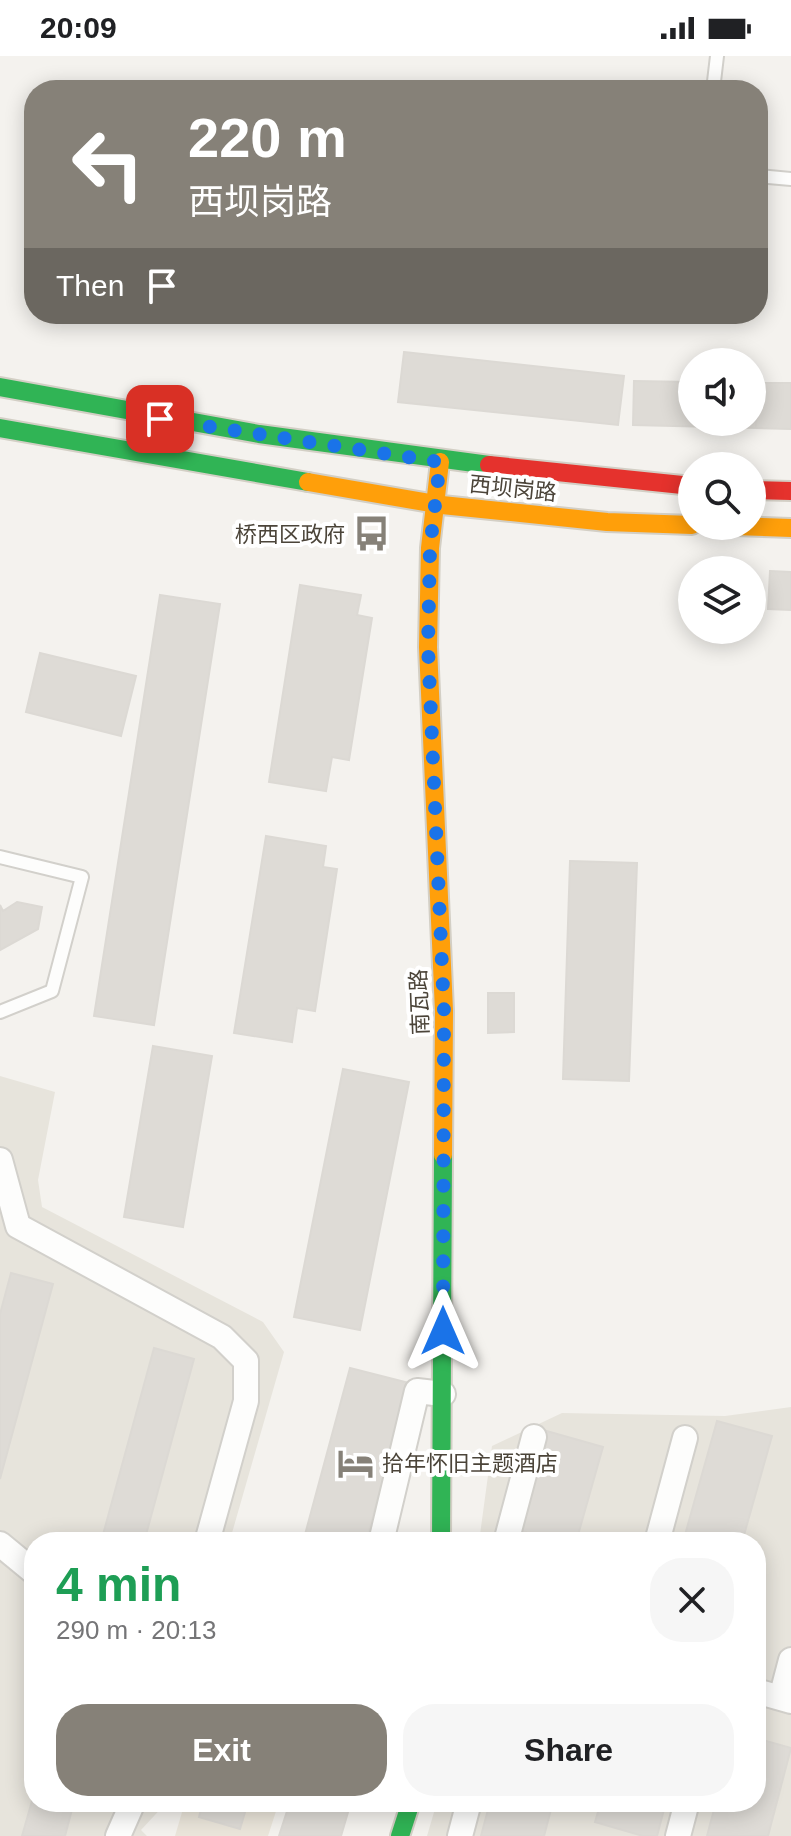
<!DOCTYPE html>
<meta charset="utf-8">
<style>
:root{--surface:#fff;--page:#f6f6f6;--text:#202124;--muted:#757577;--accent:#868178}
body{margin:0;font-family:Helvetica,"Noto Sans SC",sans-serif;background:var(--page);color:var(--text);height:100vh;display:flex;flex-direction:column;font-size:30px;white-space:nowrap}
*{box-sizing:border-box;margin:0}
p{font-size:26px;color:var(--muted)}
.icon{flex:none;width:44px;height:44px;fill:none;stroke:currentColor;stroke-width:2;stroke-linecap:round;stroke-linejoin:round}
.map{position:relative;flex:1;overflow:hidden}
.sheet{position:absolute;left:24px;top:1476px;width:742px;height:280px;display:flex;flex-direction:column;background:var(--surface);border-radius:32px;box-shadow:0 4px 20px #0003}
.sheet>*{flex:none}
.hud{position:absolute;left:24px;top:24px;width:744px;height:244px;border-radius:32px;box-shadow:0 4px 20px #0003;background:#868178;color:#fff;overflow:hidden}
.tools{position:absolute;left:678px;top:292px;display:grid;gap:16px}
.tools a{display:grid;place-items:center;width:88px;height:88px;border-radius:50%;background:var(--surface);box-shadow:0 4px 20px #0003;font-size:40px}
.pin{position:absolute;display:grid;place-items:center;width:68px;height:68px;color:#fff;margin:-34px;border-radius:16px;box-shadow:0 4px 12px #0006}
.me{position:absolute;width:88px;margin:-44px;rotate:0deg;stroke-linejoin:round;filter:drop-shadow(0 0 6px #0008)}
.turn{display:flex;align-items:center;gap:28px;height:168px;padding:0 32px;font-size:36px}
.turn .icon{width:104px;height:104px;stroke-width:2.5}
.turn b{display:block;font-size:56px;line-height:68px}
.then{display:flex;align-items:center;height:76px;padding:0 32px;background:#0003;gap:16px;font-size:30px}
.round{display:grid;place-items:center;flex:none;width:84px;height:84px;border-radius:32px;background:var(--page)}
.summary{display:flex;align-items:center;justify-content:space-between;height:136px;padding:0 32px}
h1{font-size:48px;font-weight:700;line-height:60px;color:#1e9e55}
.primary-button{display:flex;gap:16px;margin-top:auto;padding:16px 32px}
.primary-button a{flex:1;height:92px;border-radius:32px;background:var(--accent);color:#fff;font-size:32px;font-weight:700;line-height:92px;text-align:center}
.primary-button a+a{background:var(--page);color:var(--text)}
.status{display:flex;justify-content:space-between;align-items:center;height:56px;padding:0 40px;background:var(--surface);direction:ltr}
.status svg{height:22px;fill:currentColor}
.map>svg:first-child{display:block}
</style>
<div class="status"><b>20:09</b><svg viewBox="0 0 49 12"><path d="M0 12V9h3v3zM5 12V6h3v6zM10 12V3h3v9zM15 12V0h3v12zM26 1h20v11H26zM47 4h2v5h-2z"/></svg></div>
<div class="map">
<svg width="791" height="1780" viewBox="0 0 791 1780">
<rect width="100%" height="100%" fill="#f4f2ee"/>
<path fill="#e7e4dc" d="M 0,1020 L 55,1036 L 38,1124 L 42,1151 L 263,1266 L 284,1296 L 232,1477 L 246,1482 L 244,1486 L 34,1486 L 34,1746 L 167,1746 L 141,1774 L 147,1780 L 0,1780 Z
M 791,1351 L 791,1780 L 427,1780 L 437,1746 L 756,1746 L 756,1486 L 479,1486 L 492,1390 L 562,1357 L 725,1360 Z"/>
<path fill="#eae5da" d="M 185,1746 L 279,1746 L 268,1780 L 175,1780 Z"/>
<path fill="#dedbd6" stroke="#dcd9d4" stroke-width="2" d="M 404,296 L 624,320 L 618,369 L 398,346 Z
M 634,325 L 692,326 L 692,366 L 752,366 L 752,327 L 757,327 L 756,372 L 633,369 Z
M 757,327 L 791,327 L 791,373 L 756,372 Z
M 770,515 L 791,516 L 791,554 L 768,553 Z
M 300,529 L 361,539 L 357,559 L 372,562 L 349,704 L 332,701 L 326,735 L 269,726 Z
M 160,539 L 220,548 L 154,969 L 94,960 Z
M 40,597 L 136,620 L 121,680 L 26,656 Z
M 266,780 L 326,790 L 323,811 L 337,813 L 315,955 L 297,952 L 292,986 L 234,977 Z
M 570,805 L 637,807 L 629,1025 L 563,1023 Z
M 17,846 L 42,851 L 38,873 L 0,894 L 0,849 L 3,855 Z
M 488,937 L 514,937 L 514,976 L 488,977 Z
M 153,990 L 212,1000 L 183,1171 L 124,1161 Z
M 343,1013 L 409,1026 L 360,1274 L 294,1261 Z
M 11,1217 L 53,1228 L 0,1423 L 0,1258 Z
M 154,1292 L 194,1303 L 144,1486 L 101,1486 Z
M 350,1312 L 409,1327 L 366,1486 L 303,1486 Z
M 717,1365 L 772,1380 L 742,1486 L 683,1486 Z
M 543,1374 L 603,1391 L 576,1486 L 524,1486 L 526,1476 L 515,1473 Z
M 756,1682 L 791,1692 L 768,1780 L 707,1780 L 716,1746 L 756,1746 Z
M 34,1738 L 34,1746 L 74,1746 L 65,1780 L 22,1780 Z
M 203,1746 L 248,1746 L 240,1773 L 199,1761 Z
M 290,1746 L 351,1746 L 341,1780 L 279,1780 Z
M 490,1746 L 553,1746 L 544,1780 L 481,1780 Z
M 601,1746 L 666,1746 L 657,1780 L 643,1780 L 595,1766 Z"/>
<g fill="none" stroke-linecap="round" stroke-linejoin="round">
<defs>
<path id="lane" d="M 713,34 L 717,0
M 758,120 L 791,123
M 0,801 L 82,821 L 52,935 L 0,956"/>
<path id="street" d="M 0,1104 L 18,1170 L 222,1281 L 246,1305 L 246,1345 L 207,1486
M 381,1486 L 417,1335 L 443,1338
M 506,1486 L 534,1381
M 657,1486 L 685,1382
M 0,1488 L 34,1516
M 756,1635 L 791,1645
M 781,1642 L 791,1604
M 118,1780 L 133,1746
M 460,1780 L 469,1746
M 678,1780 L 687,1746"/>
<path id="fast" d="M 0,331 L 259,378 L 489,409
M 0,372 L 308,426
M 441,1486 L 443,1099
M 400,1780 L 411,1746"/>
<path id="slow" d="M 440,406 L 430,492 L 428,591 L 444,955 L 443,1099
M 308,426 L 442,449 L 607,466 L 692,469
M 735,470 L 791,472"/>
<path id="jam" d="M 489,409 L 692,430
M 752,434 L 791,435"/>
</defs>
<use href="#lane" stroke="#d2d0cb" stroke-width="16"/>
<use href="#street" stroke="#d2d0cb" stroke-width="28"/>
<use href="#fast" stroke="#d3cfc5" stroke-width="22"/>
<use href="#slow" stroke="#d3cfc5" stroke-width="22"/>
<use href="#jam" stroke="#d3cfc5" stroke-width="22"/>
<use href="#lane" stroke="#fdfdfc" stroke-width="12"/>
<use href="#street" stroke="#fdfdfc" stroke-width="24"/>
<use href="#fast" stroke="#30b455" stroke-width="18"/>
<use href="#slow" stroke="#ff9f0a" stroke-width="18"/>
<use href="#jam" stroke="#e5322d" stroke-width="18"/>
</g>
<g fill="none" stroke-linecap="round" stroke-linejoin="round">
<path stroke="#1a73e8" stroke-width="14" stroke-dasharray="0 25.2" d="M 160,363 L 440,406 L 430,492 L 428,591 L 444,955 L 443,1275"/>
</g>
<defs>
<symbol id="bus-bare" viewBox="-9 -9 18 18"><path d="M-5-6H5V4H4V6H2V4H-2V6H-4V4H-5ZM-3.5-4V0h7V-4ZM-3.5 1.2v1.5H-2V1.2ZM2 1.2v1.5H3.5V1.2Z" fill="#868178" stroke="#fff" stroke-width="2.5" paint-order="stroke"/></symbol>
<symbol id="hotel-bare" viewBox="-9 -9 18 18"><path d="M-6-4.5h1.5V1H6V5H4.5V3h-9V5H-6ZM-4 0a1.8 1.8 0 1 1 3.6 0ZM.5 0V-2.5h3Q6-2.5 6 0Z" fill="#868178" stroke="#fff" stroke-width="2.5" paint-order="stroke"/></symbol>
</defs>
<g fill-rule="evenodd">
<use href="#bus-bare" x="346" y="452" width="51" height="51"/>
<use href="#hotel-bare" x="330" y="1382" width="51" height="51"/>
</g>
<g text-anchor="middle" stroke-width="8" stroke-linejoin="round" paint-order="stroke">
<g font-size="22" fill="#4b4439" stroke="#fff">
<text transform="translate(513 432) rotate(6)" y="8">西坝岗路</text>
<text transform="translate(419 946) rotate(-92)" y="8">南瓦路</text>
</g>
<g font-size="22" fill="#4b4439" stroke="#fff" text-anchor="end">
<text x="345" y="486">桥西区政府</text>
<text x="382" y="1415" text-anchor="start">拾年怀旧主题酒店</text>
</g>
</g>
</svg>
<div class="tools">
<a><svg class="icon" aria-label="sound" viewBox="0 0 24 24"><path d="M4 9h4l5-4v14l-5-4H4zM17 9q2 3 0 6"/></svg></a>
<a><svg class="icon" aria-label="search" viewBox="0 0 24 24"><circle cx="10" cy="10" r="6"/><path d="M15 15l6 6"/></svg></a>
<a><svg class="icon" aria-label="layers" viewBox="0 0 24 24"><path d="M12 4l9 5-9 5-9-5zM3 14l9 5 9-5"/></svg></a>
</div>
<div class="pin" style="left:160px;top:363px;background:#d93025"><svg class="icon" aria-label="arrive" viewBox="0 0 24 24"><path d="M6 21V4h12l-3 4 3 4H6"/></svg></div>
<svg class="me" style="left:443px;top:1275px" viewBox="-20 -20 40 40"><path d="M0-17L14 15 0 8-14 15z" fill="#1a73e8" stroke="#fff" stroke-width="4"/></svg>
<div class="hud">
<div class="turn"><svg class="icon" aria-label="left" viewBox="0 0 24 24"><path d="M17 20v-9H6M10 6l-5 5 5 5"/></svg><div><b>220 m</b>西坝岗路</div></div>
<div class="then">Then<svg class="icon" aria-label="arrive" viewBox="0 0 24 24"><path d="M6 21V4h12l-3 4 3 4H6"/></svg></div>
</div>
<section class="sheet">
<div class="summary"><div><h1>4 min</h1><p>290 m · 20:13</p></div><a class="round"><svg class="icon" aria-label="close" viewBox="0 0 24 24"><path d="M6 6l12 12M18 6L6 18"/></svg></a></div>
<div class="primary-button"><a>Exit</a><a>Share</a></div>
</section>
</div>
